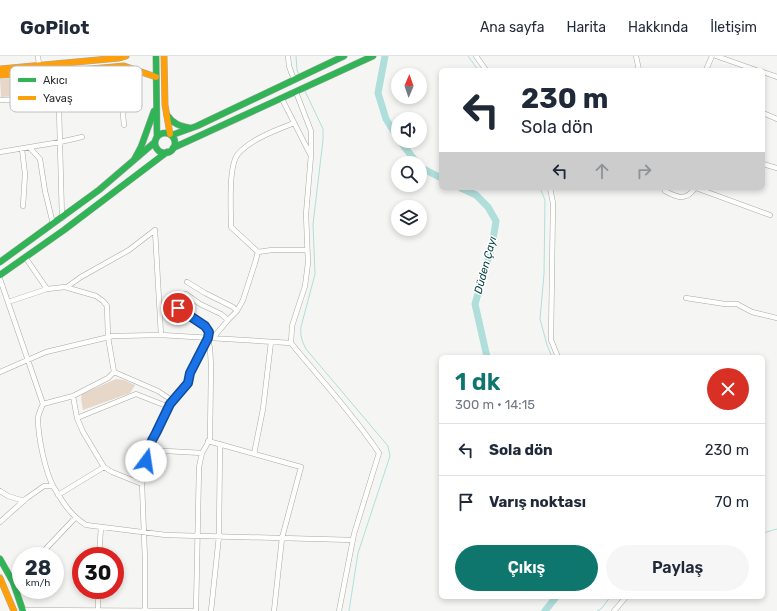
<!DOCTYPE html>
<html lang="tr">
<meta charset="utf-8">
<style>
:root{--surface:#fff;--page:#f6f6f7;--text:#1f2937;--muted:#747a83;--line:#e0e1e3;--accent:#0f766e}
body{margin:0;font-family:Rubik,sans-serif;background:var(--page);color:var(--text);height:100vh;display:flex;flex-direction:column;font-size:15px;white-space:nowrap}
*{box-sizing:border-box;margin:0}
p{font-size:13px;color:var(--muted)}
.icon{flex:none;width:22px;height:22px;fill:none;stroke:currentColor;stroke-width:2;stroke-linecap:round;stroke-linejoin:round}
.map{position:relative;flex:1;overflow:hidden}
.panel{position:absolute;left:439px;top:299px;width:326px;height:244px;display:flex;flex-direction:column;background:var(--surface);border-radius:6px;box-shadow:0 2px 6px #0003}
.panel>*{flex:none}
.top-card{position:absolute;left:439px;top:12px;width:326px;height:122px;border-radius:6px;box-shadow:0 2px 6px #0003;background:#fff;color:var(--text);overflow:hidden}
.needle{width:26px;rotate:2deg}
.tools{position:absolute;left:391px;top:12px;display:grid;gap:8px}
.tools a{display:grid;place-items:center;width:36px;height:36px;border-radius:50%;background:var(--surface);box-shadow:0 2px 6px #0003;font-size:20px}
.speed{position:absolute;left:12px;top:491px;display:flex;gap:8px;font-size:20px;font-weight:700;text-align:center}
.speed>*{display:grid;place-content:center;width:52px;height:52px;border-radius:50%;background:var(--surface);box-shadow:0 2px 6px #0003;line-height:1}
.speed small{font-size:10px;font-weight:400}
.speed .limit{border:6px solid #d22;background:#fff;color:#111}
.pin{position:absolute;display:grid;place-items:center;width:34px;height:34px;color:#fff;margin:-17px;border:2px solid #fff;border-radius:50%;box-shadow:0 1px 4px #0007}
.me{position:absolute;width:44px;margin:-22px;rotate:14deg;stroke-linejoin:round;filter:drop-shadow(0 0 3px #0008)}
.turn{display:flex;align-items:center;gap:14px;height:84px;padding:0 16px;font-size:18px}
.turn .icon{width:52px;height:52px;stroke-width:2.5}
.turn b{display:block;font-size:28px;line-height:34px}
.lanes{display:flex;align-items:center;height:38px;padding:0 16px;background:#0003;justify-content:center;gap:20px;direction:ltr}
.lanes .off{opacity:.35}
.round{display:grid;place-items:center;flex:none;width:42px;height:42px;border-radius:21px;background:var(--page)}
.head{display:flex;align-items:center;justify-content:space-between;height:68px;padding:0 16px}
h1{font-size:24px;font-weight:600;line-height:30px;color:var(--accent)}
.primary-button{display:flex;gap:8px;margin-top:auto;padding:8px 16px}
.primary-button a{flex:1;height:46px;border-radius:24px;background:var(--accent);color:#fff;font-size:16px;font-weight:600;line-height:46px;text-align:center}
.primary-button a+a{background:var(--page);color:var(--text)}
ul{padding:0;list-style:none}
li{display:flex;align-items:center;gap:12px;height:52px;padding:0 16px;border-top:1px solid var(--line)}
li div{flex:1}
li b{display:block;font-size:15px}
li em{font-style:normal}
header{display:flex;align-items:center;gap:24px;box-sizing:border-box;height:56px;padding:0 20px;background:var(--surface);border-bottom:1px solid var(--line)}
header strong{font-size:19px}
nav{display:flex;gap:22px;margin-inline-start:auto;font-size:14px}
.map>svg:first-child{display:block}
</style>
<header>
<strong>GoPilot</strong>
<nav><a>Ana sayfa</a><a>Harita</a><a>Hakkında</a><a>İletişim</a></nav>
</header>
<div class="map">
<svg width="777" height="555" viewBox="0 0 777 555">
<rect width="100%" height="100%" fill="#f5f6f4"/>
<path fill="#e7d7c9" d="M 55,20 L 56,38 L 1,41 L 0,23 Z
M 116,323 L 124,324 L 135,329 L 130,337 L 83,354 L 81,343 L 82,338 Z"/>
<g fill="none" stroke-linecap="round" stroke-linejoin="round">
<path stroke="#b0deda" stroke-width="1" d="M 296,0 L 297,14 L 299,19
M 468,0 L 478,14
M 305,35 L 323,73 L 323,84 L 313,168 L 315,218 L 301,271 C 300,280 302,285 306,293 L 388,390 L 390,400 L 358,497 L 349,555
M 540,132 L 545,144 L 544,218 L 540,263 L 547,289 L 552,301
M 763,477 L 777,473
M 597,555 L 602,552 L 610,541"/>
<path stroke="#b0deda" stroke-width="7" d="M 385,0 L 378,37 L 386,63 L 398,82
M 400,85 L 417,107
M 420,111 L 441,122
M 461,132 L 476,139 L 488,151 L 496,165 L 492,190 L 475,248 L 487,301
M 545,555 L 556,541"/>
<defs>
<path id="street" d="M 38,0 L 39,9
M 288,0 L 289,10 L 294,24
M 476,0 L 486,14
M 636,0 L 639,14
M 716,0 L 756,14
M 113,11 L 127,36 L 123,59 L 124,69
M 706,14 L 712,0
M 58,16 L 62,162
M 763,16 L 777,21
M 296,36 L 311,75 L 311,99 L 306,158 L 308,207 L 305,230 L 292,270 L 291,287 C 321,324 353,358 379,397 L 354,478 L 339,555
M 282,43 L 310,98
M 0,44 L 59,42
M 106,45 L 127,36
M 763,57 L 777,63
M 30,92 L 40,103 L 45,135 L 53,168
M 22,93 L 25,118 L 23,150
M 0,96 L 60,86 L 82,81
M 763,108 L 777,112
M 550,132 L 553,147 L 551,284 L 558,301
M 664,132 L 665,135 C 678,142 686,145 695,132
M 696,132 L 770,159
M 155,174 L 161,279
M 258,196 L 231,171 C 231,154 228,110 238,98 C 251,83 276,74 294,67
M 25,201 L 47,233
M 0,223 L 43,348
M 187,226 L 205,237 L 233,251 L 237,255
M 67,231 L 81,221 L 129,194 L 155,174
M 186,238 L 200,248 L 221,258 L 228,264
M 686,242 L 725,248 L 737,248 L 752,256 L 777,262
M 8,246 L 47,233 L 65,231 L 96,240 L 103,245 L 107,250 L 108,281 L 114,316 L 108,322 L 73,340 L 43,348 C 41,353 38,358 38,363 C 38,381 45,414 53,430
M 213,282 L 228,264 L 237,255 L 243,244 L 255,207 L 258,196 L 272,194 L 307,194
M 0,316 L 46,296 L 113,280 L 161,279 L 291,287
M 114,316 L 158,335 L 173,345
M 73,340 L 77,362 L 83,376 L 104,411 L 112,416 L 142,428
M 77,362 L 136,338 L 169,351
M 208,385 L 301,411 L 282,482 L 274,555
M 148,394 L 202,397
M 254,398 L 263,353 L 271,286
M 0,435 L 8,440 L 24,445
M 58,439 L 104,411
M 0,466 L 27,442 L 44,430 L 53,430 C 63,446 69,458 86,469 L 166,479 L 353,484
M 39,500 L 75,462
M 99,500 L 101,471
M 13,526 L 21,518
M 98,534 L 98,555
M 23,554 L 194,555
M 145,555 L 145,504 L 142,428 L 149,390 L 170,348 L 188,327 L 190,317 L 209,282 L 209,276 L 205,270 L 178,252
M 196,555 L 199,411 L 202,397 L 210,383 L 211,310 L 210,292 L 208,284
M 211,555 L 219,480 L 220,388
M 614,555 L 626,541"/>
<path id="fast" d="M 156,0 L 157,81
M 167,59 C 173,68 180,70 190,72
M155 87a10 10 0 1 1 20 0a10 10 0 1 1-20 0Z
M 172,79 L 197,70 L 344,0
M 173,92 L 373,0
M 134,104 L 141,91 L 154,55
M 0,206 L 99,134 L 155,86
M 0,219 L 64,174 L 167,96
M 0,503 L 13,526 L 23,555"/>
<path id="slow" d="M 164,0 L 165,49 L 170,78
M 0,13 L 119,2 L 126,0
M 0,19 L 58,16 L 124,10 L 156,21
M 0,522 L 14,555"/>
</defs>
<use href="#street" stroke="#a8a9a7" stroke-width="5.5"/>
<use href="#fast" stroke="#a8a9a7" stroke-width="7"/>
<use href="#slow" stroke="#a8a9a7" stroke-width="7"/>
<use href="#street" stroke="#fefefd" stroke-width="4.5"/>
<use href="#fast" stroke="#30b455" stroke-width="6"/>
<use href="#slow" stroke="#ff9f0a" stroke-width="6"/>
</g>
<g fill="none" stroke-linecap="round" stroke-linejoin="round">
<defs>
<path id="route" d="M 146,405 L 149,390 L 156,377 L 170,348 L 188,327 L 190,317 L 208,282 L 209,276 L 205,270 L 178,252"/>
</defs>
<use href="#route" stroke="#114b97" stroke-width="10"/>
<use href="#route" stroke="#1a73e8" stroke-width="7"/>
</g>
<g text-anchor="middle" stroke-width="3" stroke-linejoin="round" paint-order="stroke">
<g font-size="11" font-style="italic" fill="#074442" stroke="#fff">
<text transform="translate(485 209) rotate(-75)" y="4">Düden Çayı</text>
</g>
</g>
<rect x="10" y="10" width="132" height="46" rx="6" fill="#fff" stroke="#bfbfbf" stroke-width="1"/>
<rect x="18" y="22" width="18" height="4" fill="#30b455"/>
<rect x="18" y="40" width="18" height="4" fill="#ff9f0a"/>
<g font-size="11" fill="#2b2b2a">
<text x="43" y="28">Akıcı</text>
<text x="43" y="46">Yavaş</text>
</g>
</svg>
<div class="tools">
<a><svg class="needle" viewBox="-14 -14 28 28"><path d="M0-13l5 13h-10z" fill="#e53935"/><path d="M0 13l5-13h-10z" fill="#747a83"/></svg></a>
<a><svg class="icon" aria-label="sound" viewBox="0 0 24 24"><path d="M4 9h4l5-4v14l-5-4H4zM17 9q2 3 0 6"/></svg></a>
<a><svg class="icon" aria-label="search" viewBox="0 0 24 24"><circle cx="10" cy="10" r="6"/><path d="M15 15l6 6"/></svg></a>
<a><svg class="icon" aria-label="layers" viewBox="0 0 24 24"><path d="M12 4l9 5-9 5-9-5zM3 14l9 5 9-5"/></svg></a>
</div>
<div class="speed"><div>28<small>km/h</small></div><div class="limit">30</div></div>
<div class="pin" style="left:178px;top:252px;background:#d93025"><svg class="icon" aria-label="arrive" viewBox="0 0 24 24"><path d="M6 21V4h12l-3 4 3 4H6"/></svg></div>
<svg class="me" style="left:146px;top:405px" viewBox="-20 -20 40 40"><circle r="19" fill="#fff"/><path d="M0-13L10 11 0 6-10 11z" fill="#1a73e8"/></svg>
<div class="top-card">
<div class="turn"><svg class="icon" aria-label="left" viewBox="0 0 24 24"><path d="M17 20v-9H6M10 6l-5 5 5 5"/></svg><div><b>230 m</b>Sola dön</div></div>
<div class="lanes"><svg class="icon" aria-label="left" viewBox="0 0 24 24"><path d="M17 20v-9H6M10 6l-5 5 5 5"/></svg><svg class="icon off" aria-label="ahead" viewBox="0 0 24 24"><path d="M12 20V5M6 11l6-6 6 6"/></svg><svg class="icon off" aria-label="right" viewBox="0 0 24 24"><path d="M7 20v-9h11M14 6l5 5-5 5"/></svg></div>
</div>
<section class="panel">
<div class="head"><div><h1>1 dk</h1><p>300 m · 14:15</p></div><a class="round" style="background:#d93025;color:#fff"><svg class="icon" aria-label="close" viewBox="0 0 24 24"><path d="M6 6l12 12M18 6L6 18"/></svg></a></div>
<ul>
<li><svg class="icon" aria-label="left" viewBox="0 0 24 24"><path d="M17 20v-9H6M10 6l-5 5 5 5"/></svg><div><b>Sola dön</b></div><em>230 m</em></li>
<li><svg class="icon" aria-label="arrive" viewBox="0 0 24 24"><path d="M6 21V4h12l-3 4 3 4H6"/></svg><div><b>Varış noktası</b></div><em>70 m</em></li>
</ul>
<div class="primary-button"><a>Çıkış</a><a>Paylaş</a></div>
</section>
</div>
